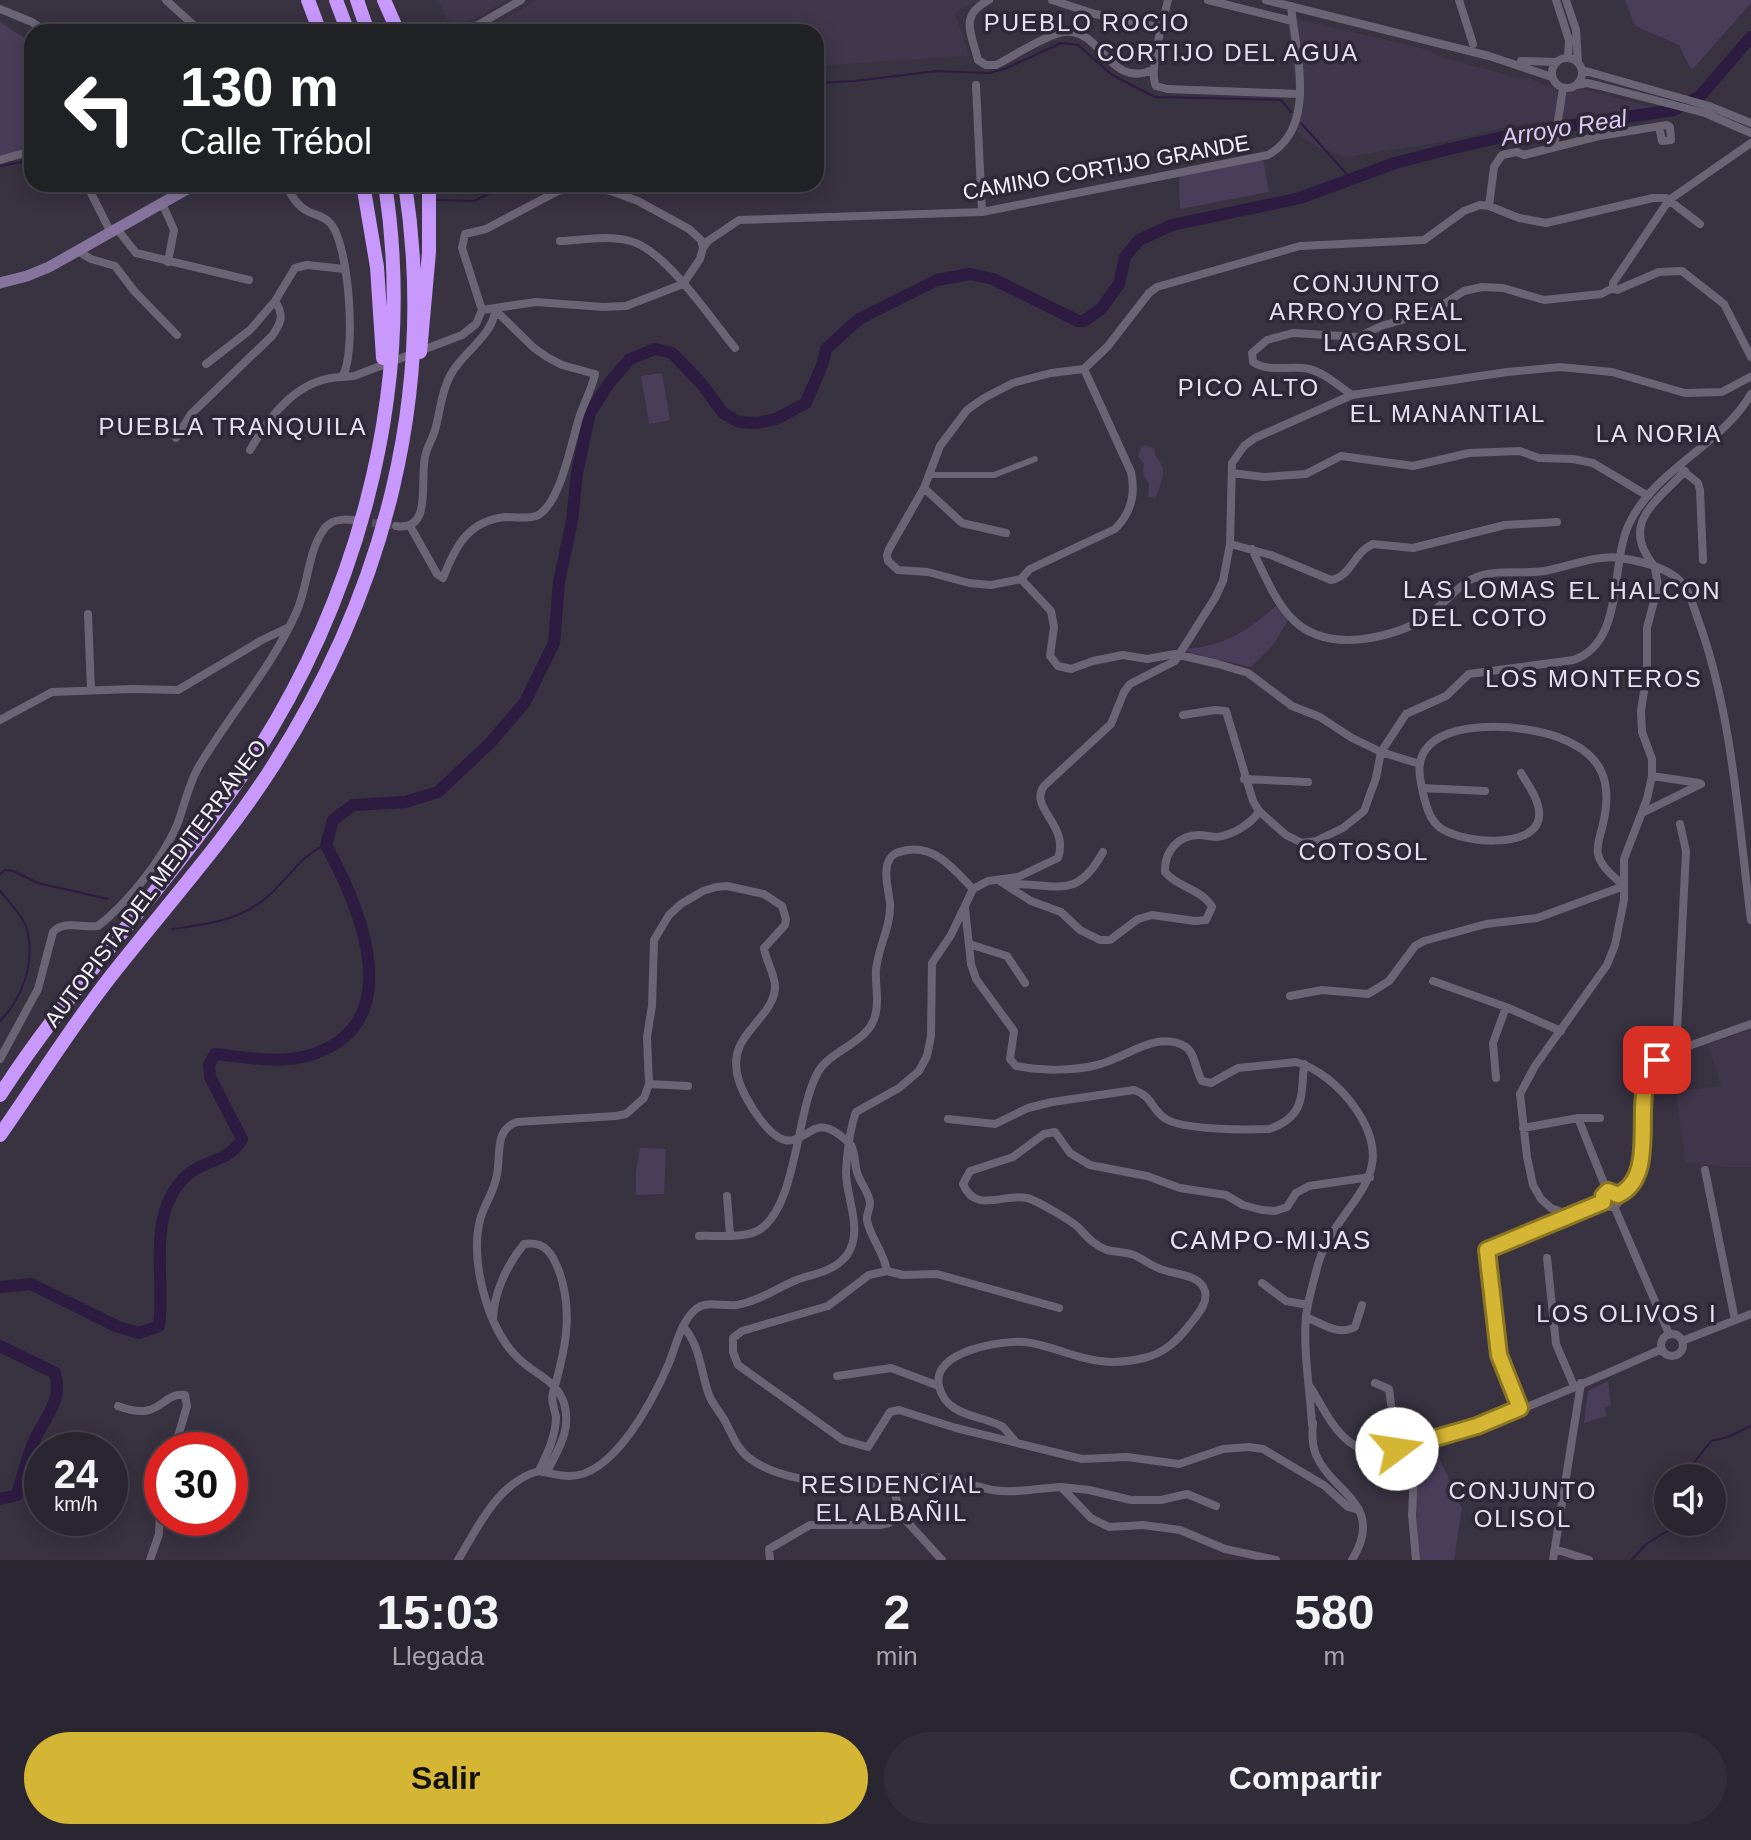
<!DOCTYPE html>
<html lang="es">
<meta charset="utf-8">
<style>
:root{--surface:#2a2631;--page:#322e39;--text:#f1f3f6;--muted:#a5a5ab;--line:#46434d;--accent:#d5b534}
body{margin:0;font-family:Helvetica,sans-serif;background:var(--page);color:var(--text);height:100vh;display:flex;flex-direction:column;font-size:30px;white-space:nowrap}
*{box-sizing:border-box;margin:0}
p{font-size:26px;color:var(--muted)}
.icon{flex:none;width:44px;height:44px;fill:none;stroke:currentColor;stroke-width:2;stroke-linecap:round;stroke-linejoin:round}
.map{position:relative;height:1560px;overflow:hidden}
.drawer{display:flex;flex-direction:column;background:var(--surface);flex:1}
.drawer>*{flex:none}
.guide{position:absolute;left:24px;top:24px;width:800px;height:168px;border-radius:24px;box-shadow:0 4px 20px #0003,0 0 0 2px var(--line);background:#202124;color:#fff;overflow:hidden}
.controls{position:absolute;left:1654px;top:1464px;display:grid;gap:16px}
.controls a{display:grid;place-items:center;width:72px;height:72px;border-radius:50%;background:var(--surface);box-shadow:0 4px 20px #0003,0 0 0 2px var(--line);font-size:40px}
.speed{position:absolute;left:24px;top:1432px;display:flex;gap:16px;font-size:40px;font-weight:700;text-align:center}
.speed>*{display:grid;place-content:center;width:104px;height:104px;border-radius:50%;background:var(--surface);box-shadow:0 4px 20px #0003,0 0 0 2px var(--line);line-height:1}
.speed small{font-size:20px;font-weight:400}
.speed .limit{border:12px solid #d22;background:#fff;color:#111}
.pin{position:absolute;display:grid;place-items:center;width:68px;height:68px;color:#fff;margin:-34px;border-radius:16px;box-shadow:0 4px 12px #0006}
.me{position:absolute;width:88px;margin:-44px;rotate:76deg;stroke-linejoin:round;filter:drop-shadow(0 0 6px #0008)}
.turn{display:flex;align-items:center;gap:28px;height:168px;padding:0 24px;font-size:36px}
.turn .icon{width:104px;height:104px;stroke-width:2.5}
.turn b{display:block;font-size:56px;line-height:68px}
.eta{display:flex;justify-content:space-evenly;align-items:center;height:136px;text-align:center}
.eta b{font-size:48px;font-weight:700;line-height:56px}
.action{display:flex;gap:16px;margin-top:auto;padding:16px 24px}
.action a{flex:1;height:92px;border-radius:48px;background:var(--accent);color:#111;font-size:32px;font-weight:700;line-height:92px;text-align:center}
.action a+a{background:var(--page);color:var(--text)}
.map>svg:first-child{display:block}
</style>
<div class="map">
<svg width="1751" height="1560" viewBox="0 0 1751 1560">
<rect width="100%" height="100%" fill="#383241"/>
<path fill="#41374c" d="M 437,0 L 508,0 L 454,30 Z
M 537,0 L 979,0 L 955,13 L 969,56 L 829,65 L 818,73 L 816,32 L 482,32 Z
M 1287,17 L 1429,50 L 1440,57 L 1526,80 L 1529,78 L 1565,94 L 1583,89 L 1651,107 L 1512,126 L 1442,142 L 1346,157 L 1319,148 L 1302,137 L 1290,123 L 1296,97 Z
M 1751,1030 L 1751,1167 L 1724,1167 L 1685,1162 L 1676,1091 L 1721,1086 L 1708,1044 Z"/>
<path fill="#4a3d5a" d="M 1625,0 L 1751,0 L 1751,3 L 1693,69 L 1690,68 L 1679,45 L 1635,26 Z
M 0,22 L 32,43 L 32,148 L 0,156 Z
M 1263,159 L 1269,192 L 1180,209 L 1179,176 Z
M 662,373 L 670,420 L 649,424 L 641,376 Z
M 1145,445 L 1154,448 C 1155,457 1159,459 1162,466 C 1166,474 1158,492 1155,498 L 1148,497 L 1149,484 L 1143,473 L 1144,464 L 1138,456 L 1141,447 Z
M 1276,606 L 1288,620 L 1273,645 L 1251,667 L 1191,653 L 1186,649 C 1226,646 1246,631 1276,606 Z
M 640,1148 L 666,1149 L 664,1194 L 636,1195 L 636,1171 Z
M 1608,1381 L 1611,1405 L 1605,1408 L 1607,1416 L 1584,1423 L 1588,1391 Z
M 1437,1453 L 1462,1508 L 1454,1560 L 1419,1560 L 1416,1506 L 1418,1472 L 1407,1457 L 1414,1455 L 1416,1459 Z"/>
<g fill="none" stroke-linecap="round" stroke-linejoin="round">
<path stroke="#2e1b42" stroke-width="2" d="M 816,83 L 855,81 L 936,71 L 989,73 L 1007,68 L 1061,43 L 1078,45 L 1112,75 L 1155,97 L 1281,100 L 1291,112
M 1301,123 L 1351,179
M 0,166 L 32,160
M 278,184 L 280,184
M 340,184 L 354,190
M 437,200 L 474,201 L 508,184
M 0,874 L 5,870 L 13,871 L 38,883 L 108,899
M 0,891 C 9,902 26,919 28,933 C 34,965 22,999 0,1021
M 172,929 C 204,925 241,920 266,898 C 287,881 301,854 326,845
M 1682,1478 L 1711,1441 L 1728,1437 L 1751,1426
M 1632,1560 L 1646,1544 L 1674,1527 L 1676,1522"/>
<path stroke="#2e1b42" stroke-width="12" d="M 0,1287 L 31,1284 L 118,1327 L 139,1333 L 159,1326 C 166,1276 145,1216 186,1176 C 204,1159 228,1163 242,1139 L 210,1077 L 209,1065 L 215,1054 C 245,1057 278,1064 307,1056 C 411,1027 361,909 326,845 L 333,820 L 353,805 L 405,802 L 438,792 L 491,742 L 525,702 L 554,643 L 559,582 L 572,521 L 577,473 L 590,413 L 609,383 L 630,359 L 655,349 L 672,353 L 701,383 L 723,413 L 739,422 L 757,423 L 776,419 L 806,403 C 813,383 823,370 826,349 L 859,319 L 937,280 L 970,274 L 993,279 L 1078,321 L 1084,321 L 1101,309 L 1119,284 L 1125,257 L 1139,240 L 1172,225 L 1300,198 L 1395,163 L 1445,150 L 1515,134 L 1674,110 L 1700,96 L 1751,37
M 0,1346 L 55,1373 C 63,1401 46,1415 35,1439 C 27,1456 23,1476 17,1495 L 0,1499"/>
<path stroke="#544f5d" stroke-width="8" stroke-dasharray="8 4" stroke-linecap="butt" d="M 360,521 L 396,526"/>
<path stroke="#6b6475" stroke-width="6" d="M 928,475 L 994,475 L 1035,459"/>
<path stroke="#6b6475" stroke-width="8" d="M 166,0 L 201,32
M 989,0 C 959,15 971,32 978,60 L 986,65 L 996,65 C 1012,57 1049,33 1064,32 C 1103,28 1109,91 1154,69
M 1052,0 L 1095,14 L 1163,28
M 1168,0 C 1164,18 1148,71 1156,86 L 1167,89 L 1300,94
M 1208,0 L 1292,21
M 1266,0 L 1489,56 L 1552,77
M 1459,0 L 1473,44
M 1556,0 L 1569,40 L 1568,58
M 1566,0 L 1576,30 L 1578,62
M 0,9 L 32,22 L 47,32
M 466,32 L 521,0
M1552 73a15 15 0 1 1 30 0a15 15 0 1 1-30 0Z
M 1521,61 L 1557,62
M 1582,70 L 1709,106 L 1751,123
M 976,85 L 982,212
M 1577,85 L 1587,83 L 1600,86 L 1705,113 L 1751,133
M 1555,140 L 1563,88
M 1751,143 L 1669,200 L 1613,283 L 1613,288 L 1617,290 L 1659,272 L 1682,271 L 1724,304 L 1751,357
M 0,160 L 32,151
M 286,184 C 291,196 297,206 309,212 C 317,215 325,217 331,224 C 349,245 357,354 342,377 L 354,376 L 462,335 L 476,324 L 482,310 L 536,302 L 603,307 L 626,306 L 683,284 L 700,259 L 703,248 L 701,240 L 689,229 L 638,201 L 611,191 L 592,187 L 576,187 L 558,191 L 486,229 L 465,234 L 462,248 L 482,310
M 87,185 L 111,233
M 60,186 L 125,184 L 133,187
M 162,203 L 174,230 L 168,262
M 1489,206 L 1494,167 L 1502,155 L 1517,152 L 1524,155 L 1599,136 L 1667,125 L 1670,127 L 1671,140 L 1662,141 L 1659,127
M 117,229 L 136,253 L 249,280
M 560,241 C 583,240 608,235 630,241 C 666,250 710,318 735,348
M 703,248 L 708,241 L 739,220 L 982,212 L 1268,155 C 1319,127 1295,51 1291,6
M 78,251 L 91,259 L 115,266 L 135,292 L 177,335
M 206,364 L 250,330 L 275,301 L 295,268 L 307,265 L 344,269
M 1084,369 L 1051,373 L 1013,383 L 984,398 L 967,410 L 940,446 L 924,488 L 889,549 L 887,555 L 888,561 L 898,570 L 928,572 L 969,583 L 991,585 L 1021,579 L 1051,611 L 1054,627 L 1050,656 L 1058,666 L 1071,669 L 1093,661 L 1123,655 L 1147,659 L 1175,654 L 1218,664 L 1248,673 L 1292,706 L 1320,717 L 1352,738 L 1381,752 L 1420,764
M 1084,369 L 1108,346 L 1149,293 L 1157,287 L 1300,246 L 1424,240 L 1464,211 L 1480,205 L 1489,206 L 1519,218 L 1546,223 L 1653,198 L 1666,198 L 1700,224
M 1352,395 C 1339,386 1325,373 1309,369 C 1290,365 1269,373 1253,362 L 1252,353 L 1267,340 L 1293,333 L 1358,337 L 1381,326 L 1433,311 L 1464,291 L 1482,287 L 1503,288 L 1544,300 L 1601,294 L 1613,288
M 176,438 L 191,414 L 272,336 C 282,322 284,315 275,301
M 250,450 C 270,415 298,378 342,377
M 1681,469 L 1698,483 L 1700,490 L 1703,560
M 1232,473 L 1264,477 L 1306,474 L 1341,456 L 1413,466 L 1469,453 L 1520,451 L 1539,458 L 1573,459 L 1593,463 L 1648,496
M 924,488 L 962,523 L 1006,533
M 396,526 C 435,532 418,476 426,453 C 428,445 433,438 435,430 C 440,413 441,392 450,376 C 461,354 491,337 495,312
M 410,526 L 437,574 L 443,578 C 455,547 468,521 505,517 C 514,517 528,519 536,516 C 561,506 572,438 580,415 C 585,401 592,388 595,374 L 562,365 L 547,357 L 534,348 L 494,309
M 1230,544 L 1271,555 L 1331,580 C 1351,577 1354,552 1373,544 L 1413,548 L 1505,525 L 1557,522
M 1252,549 C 1278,604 1293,647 1363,639 C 1385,636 1406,630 1425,618 C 1440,608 1452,592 1467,582 C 1490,567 1518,575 1544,571 C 1567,567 1597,554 1621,558 C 1640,561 1669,568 1682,583 C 1691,594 1694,609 1699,622 C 1733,717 1738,821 1751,920
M 1655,567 C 1619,524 1655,503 1685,471
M 1021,579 L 1030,569 L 1115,529 C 1131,513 1136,494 1131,472 L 1084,369
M 88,614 L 91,690
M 1183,715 L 1215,710 L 1226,711 L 1253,801 L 1259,811 L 1286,835 L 1302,843 L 1316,841 L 1343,828 L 1364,811 L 1376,778 L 1381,752 L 1406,714 L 1446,696 L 1469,674 L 1573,660 C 1625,644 1610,563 1629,524 C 1655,469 1721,446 1751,394
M 0,720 L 52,692 L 132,689 L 178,690 L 262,640 L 287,628
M 1652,776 L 1699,783
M 1244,779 L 1308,782
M 1422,788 L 1485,791
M 1642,813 L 1701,784
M 998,880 L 1031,901 L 1061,912 L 1080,930 L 1100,940 L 1110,940 L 1138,919 L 1152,915 L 1195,921 L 1206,920 L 1212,907 C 1202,889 1178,888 1165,872 C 1164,852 1178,835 1199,835 C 1205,835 1211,837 1217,837 C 1232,835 1252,824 1259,811
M 1007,884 C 1056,882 1075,903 1103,852
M 965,908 L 971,964 L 976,979 L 1014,1031 L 1010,1059 L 1016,1066 C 1040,1071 1073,1071 1097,1065 C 1125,1059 1156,1029 1186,1047 C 1195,1053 1196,1072 1202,1081 L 1211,1083 L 1238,1068 L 1296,1062 C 1318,1068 1340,1087 1353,1105 C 1408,1180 1333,1203 1317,1268 C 1313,1284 1308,1300 1306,1316 C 1303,1351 1310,1390 1312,1425
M 969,944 L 1007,956 L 1025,983
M 1433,981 L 1506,1007 L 1561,1031
M 1290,996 L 1322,990 L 1368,994 L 1389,981 L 1415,946 L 1424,941 L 1486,924 L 1537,918 L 1624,886 C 1615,877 1601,868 1598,854 C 1596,844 1601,834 1603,824 C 1613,781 1602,754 1560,738 C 1526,724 1429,715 1420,763 C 1418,773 1421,783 1423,793 C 1426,805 1429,818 1438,826 C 1457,843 1535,851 1539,817 C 1541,802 1528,785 1521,773
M 1676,1050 L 1686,851 L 1680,824
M 0,1059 L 38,989 L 53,932 C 64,920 82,928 98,926 C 128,903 162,860 177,825 C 184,807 188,786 198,768 C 229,715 271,669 296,613 C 308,587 307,556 322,532 C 330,518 345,518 360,521
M 1496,1078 L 1493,1043 L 1506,1007
M 649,1084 L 688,1086
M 1578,1118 L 1600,1118
M 948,1119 L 995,1124 L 1028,1108 L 1052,1102 L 1134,1090 C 1153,1096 1151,1110 1166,1119 C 1183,1130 1247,1130 1269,1129 C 1305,1117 1301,1097 1304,1064
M 1523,1128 L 1578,1118 L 1607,1191
M 1705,1170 L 1735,1320
M1603 1199a8 8 0 1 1 16 0a8 8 0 1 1-16 0Z
M 1618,1195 C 1665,1173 1622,1087 1663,1055 L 1751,1024
M 727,1196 L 730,1235
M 1603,1202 L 1576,1214 L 1564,1213 L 1551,1208 L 1541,1199 L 1533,1185 L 1527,1157 L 1520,1094 L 1535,1066 L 1607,965 L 1615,945 L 1624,900 L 1624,859 L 1647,799 L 1652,776 L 1652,759 L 1642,732 L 1641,711 L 1647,672 L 1647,628 L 1658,586 L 1655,568
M 1614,1206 L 1669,1334
M 699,1236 C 716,1235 743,1239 759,1230 C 797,1207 796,1111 818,1072 C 832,1048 871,1043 876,1012 C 879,998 875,984 876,970 C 878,947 891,927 890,904 C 889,891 881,867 892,856 C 896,852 903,851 908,850 C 937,846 955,871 973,889
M 1547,1258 L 1556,1344 L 1574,1386
M 887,1271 L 903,1275 L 937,1274 L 1059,1308
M 1262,1283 L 1286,1301 L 1308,1305
M 1306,1317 C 1323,1324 1338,1336 1355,1327 L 1362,1305
M 493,1319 C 494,1292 507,1265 524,1244 C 545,1241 552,1253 559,1271 C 574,1313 565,1351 553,1393 C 550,1401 555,1409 556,1417 C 556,1436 547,1454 539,1471
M 683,1326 C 701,1347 700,1370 709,1395 C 713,1405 720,1412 725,1421 C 732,1434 737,1449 749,1458 C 784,1484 840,1483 881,1487 C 901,1484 916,1476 937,1477 C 957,1478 972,1486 992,1490 C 1013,1494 1039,1488 1061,1487 L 1091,1518 L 1109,1527 L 1143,1525 L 1180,1530 L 1225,1549 L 1276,1560
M1661 1345a11 11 0 1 1 22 0a11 11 0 1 1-22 0Z
M 1682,1341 L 1751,1314
M 837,1376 L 891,1368 L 939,1386
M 1375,1383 L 1389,1389 L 1398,1453 L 1414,1473 L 1412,1515 L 1416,1560
M 1311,1388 C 1324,1409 1337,1440 1362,1449 C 1408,1465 1610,1372 1662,1349
M 118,1406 C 162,1423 160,1392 185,1395 L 187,1406 L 174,1450
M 1520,1408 L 1499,1355 L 1487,1250 L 1572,1216
M 1313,1423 C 1312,1433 1312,1445 1316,1455 C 1333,1494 1386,1504 1352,1560
M 1015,1441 C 1011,1437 1007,1431 1003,1427 C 984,1415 946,1418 939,1386 C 931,1351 1002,1340 1025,1342 C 1051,1345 1076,1359 1101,1361 C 1114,1363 1131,1361 1144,1358 C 1165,1353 1178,1340 1191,1323 C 1198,1314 1208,1303 1205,1291 C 1200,1273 1172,1275 1158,1268 C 1148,1264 1141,1257 1131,1254 C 1123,1252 1115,1252 1107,1250 C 1094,1245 1088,1238 1079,1228 C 1072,1221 1036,1200 1027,1198 C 1004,1193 975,1214 963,1184 L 970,1171 L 1013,1157 L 1044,1134 L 1055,1132 L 1070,1153 L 1090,1165 L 1147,1176 L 1180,1188 L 1226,1195 L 1243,1205 L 1262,1210 L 1275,1211 L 1287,1207 L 1296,1193 L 1309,1186 L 1370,1177
M 539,1471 C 549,1473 559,1476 569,1476 C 614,1477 654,1398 669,1363 C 676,1346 681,1321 696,1309 C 706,1300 725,1307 737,1305 C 760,1301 778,1287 799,1279 C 810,1275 824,1273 833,1267 C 837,1265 844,1259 847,1255 C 864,1231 846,1198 846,1172 C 847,1153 850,1129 856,1112 L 899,1088 L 919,1071 L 927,1056 L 931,1036 L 932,963 L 951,935 L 973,889 L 988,881 L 1018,877 L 1058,858 C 1070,825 1028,808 1044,786 L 1111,724 L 1124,692 L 1130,684 L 1175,661 L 1215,598 L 1223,581 L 1230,544 L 1232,463 L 1244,446 L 1255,438 L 1352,395 L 1507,372 L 1560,367 L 1581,369 L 1612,372 L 1685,393 L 1722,392 L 1750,377
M 547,1472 C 558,1449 572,1430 564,1403 C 556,1379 533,1374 517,1357 C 487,1327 470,1261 480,1220 C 484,1204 495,1191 497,1174 C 501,1154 494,1130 517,1122 L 616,1116 L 626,1114 L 644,1098 L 649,1084 L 647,1037 L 652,1006 L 654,940 L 669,915 L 681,904 L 703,891 L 716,887 L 727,886 L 764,894 L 782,906 L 786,919 L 785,925 L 764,948 C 766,962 776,975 775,989 C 771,1023 724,1034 739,1081 C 744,1098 772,1146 793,1140 C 811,1135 816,1119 837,1133 C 841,1136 848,1141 851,1145 C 856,1154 854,1166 858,1175 C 861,1184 869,1192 870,1203 C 870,1209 866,1215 867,1220 C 870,1238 883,1249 887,1271 L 869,1275 L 828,1306 L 742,1331 L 733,1338 L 733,1352 L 738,1365 L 843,1440 L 868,1447 L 890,1412 L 899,1410 L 956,1428 L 1082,1459 L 1127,1457 L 1179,1464 L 1223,1449 L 1249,1447 L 1263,1449 L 1325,1486 L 1348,1507 L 1359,1510
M 893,1485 L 900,1514 L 942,1560
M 1061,1487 L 1089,1490 L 1131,1500 L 1161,1500 L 1187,1494 L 1216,1506
M 1555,1549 L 1589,1560
M 150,1560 L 159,1534 L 162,1469
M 458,1560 C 478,1527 498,1482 539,1471
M 770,1560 L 769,1549 L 810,1525 L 880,1525 L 889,1523 L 900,1514
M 1553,1560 L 1581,1383"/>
<path stroke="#87749e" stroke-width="11" d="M 0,283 L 27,276 L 49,267 L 196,184"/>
<path stroke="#c898fd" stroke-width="14" d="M 308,0 L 320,32
M 336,0 L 348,32
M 357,0 L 368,32
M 384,0 L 398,32
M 363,184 L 377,267 L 383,358
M 420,352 L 429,252 L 429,184
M 0,1095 C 69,988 158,896 231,791 C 354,617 418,397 385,184
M 0,1135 C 37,1082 71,1027 111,976 C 165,907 225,841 273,766 C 385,591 437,392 405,184"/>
</g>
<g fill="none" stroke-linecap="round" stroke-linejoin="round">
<defs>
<path id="route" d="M 1397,1449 L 1477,1426 L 1520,1408 L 1499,1355 L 1487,1250 L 1603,1202 L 1603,1196 L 1608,1191 L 1618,1195 C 1663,1174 1626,1093 1657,1060"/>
</defs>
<use href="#route" stroke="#8a7622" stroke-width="20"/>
<use href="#route" stroke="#d5b534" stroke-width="14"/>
</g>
<g text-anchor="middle" stroke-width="7" stroke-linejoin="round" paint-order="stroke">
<g font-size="22" fill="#f6f2fc" stroke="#2e2836">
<text transform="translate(1106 167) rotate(-10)" y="8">CAMINO CORTIJO GRANDE</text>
<text transform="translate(155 883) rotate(-53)" y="8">AUTOPISTA DEL MEDITERRÁNEO</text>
</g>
<g font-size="24" letter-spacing="2" fill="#e8dff3" stroke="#2e2836">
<text x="1087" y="31">PUEBLO ROCIO</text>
<text x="1228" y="61">CORTIJO DEL AGUA</text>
<text x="1367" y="292">CONJUNTO<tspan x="1367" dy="28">ARROYO REAL</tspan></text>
<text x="1396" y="351">LAGARSOL</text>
<text x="1249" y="396">PICO ALTO</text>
<text x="1448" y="422">EL MANANTIAL</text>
<text x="233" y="435">PUEBLA TRANQUILA</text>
<text x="1659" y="442">LA NORIA</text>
<text x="1480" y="598">LAS LOMAS<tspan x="1480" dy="28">DEL COTO</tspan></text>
<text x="1645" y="599">EL HALCON</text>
<text x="1594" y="687">LOS MONTEROS</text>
<text x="1364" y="860">COTOSOL</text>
<text x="1627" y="1322">LOS OLIVOS I</text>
<text x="892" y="1493">RESIDENCIAL<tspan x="892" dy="28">EL ALBAÑIL</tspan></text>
<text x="1523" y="1499">CONJUNTO<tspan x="1523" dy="28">OLISOL</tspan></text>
</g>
<g font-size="24" font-style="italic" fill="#dccaf4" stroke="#2e2836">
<text transform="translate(1564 128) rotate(-9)" y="8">Arroyo Real</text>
</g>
<g font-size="26" letter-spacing="2" fill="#e8dff3" stroke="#2e2836">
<text x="1271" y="1249">CAMPO-MIJAS</text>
</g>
</g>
</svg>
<div class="controls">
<a><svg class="icon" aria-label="sound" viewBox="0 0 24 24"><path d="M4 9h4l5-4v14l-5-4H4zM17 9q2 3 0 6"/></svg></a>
</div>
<div class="speed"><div>24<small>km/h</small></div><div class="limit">30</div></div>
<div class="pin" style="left:1657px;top:1060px;background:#d93025"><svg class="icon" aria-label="arrive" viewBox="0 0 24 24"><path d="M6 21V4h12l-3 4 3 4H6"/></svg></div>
<svg class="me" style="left:1397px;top:1449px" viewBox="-20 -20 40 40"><circle r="19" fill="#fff"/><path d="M0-13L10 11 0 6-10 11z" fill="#d5b534"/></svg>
<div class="guide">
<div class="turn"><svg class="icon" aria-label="left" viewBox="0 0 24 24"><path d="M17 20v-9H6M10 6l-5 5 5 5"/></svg><div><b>130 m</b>Calle Trébol</div></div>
</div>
</div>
<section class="drawer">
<div class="eta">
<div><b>15:03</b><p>Llegada</p></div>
<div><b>2</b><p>min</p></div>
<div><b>580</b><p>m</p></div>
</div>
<div class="action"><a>Salir</a><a>Compartir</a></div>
</section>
